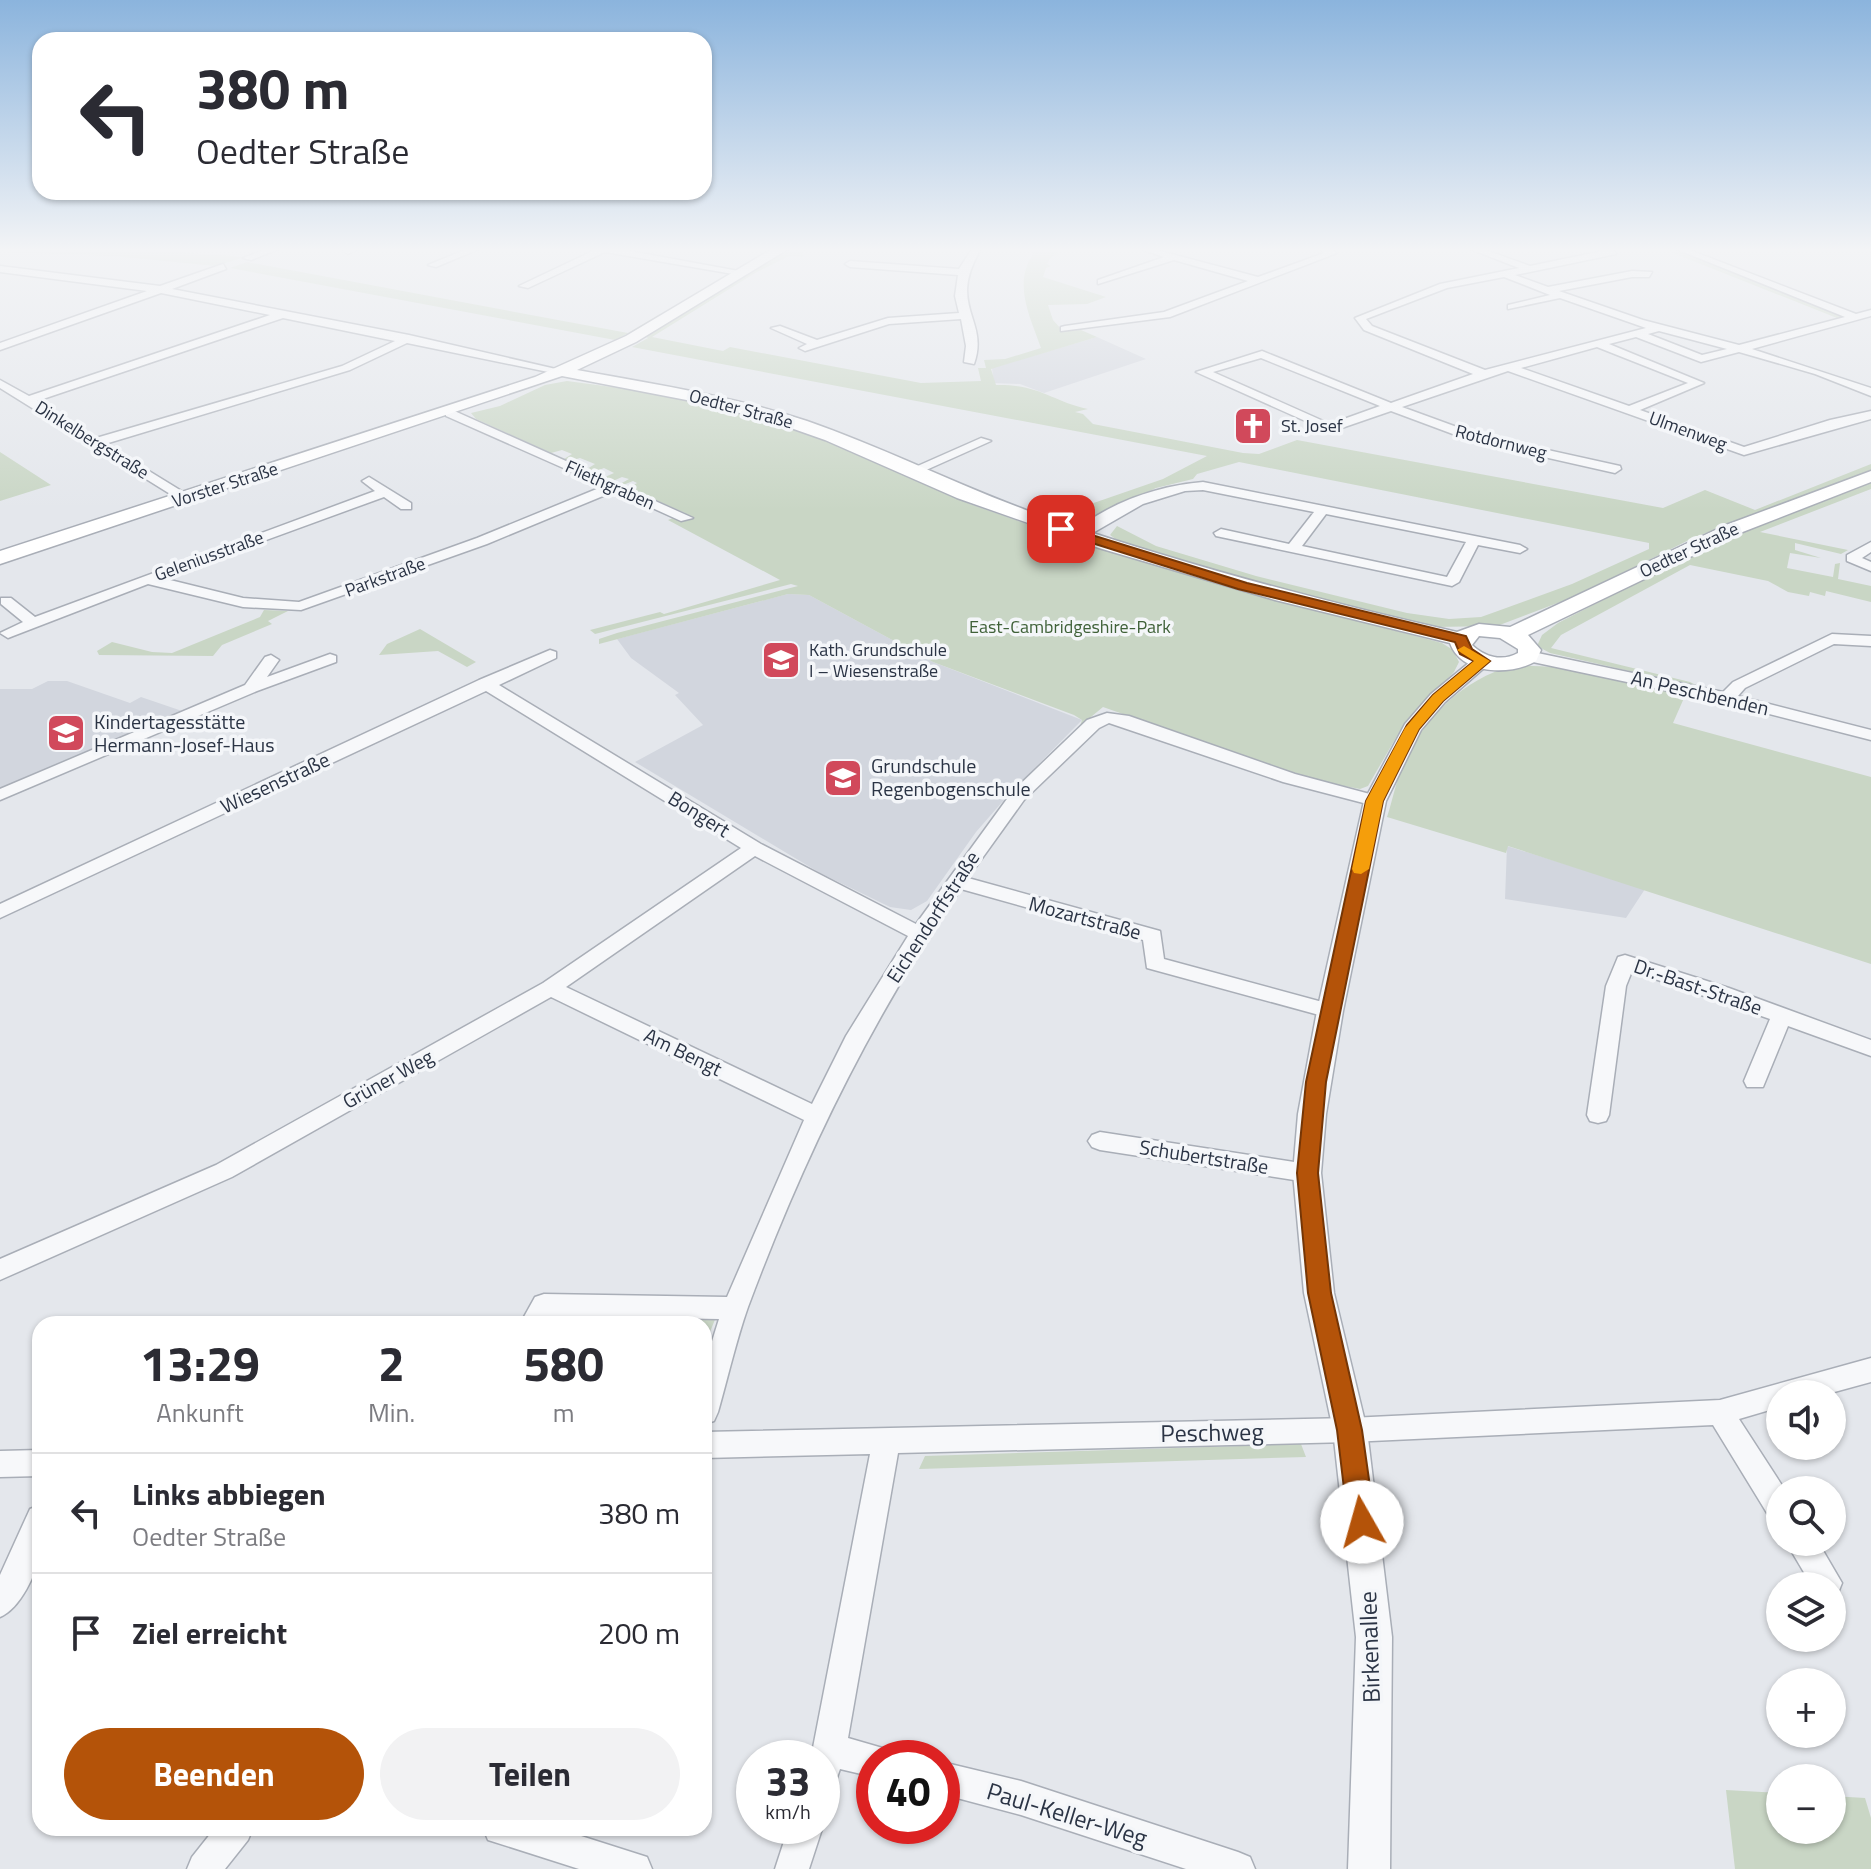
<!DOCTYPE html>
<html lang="de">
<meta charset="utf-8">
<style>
:root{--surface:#fff;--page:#f2f2f3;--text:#2b2b33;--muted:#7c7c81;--line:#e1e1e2;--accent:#b45309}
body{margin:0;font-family:"Titillium Web",sans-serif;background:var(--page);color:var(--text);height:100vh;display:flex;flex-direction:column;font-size:30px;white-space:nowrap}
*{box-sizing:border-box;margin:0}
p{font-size:26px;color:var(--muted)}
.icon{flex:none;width:44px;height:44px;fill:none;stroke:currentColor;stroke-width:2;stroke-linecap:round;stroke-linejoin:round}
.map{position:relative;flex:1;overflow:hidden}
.sheet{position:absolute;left:32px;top:1316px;width:680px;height:520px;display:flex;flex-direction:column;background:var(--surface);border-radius:24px;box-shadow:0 2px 6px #0004}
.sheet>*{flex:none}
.hud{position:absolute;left:32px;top:32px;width:680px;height:168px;border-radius:24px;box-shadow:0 2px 6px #0004;background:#fff;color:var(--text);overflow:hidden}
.buttons{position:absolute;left:1766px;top:1380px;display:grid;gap:16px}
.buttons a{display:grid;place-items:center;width:80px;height:80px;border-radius:50%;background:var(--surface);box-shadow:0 2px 6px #0004;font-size:40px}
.speed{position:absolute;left:736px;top:1740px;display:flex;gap:16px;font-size:40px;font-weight:700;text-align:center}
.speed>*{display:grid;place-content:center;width:104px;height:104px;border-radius:50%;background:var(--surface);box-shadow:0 2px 6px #0004;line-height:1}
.speed small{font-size:20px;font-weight:400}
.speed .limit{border:12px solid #d22;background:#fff;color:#111}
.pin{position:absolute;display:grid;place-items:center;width:68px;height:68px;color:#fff;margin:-34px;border-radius:16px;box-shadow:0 4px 12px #0006}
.me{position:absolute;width:88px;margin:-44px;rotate:353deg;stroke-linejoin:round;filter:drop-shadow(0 0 6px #0008)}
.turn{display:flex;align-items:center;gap:28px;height:168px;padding:0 32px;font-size:36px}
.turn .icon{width:104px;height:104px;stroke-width:2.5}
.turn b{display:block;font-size:56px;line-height:68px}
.eta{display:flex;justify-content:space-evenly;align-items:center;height:136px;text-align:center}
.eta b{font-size:48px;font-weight:700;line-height:56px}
.action{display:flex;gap:16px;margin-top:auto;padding:16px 32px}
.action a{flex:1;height:92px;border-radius:48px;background:var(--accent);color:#fff;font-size:32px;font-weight:700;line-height:92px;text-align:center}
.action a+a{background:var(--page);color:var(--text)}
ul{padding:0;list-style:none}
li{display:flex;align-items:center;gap:24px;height:120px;padding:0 32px;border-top:2px solid var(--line)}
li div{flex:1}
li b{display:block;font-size:30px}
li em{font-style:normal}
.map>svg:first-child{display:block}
</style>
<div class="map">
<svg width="1871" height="1869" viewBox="0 0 1871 1869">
<rect width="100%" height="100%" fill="#e4e7ec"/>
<path fill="#d2d6de" d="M 1097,337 L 1146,359 L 1044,393 L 1020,384 L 994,383 L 992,368 Z
M 788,594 L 809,595 L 933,662 L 1082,720 L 1010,793 L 976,832 L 927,901 L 911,910 L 890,907 L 820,873 L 635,762 L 703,725 L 675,695 L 679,693 L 631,658 L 617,639 Z
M 48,681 L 67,681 L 130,703 L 141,697 L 185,712 L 0,789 L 0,689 L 32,689 Z
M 1507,846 L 1645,889 L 1626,918 L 1505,899 Z"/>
<path fill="#c9d6c5" d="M 0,249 L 136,249 L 245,257 L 215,266 L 114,256 L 0,252 Z
M 788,249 L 809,249 L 802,254 L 803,257 L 789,256 L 755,273 L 652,337 L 723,351 L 730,347 L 921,383 L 981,381 L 978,368 L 986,368 L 984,360 L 1005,359 L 1041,348 C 1029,314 1011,280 1037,249 L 1058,249 L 1054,253 L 1059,254 L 1051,257 L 1047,264 L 1051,266 L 1046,268 L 1043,277 L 1106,297 L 1087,304 L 1048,305 L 1053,320 L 1063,331 L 1081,330 L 1097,337 L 991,369 L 996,385 C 1040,384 1051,401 1088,409 L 1075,412 L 1083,414 L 1093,424 L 1243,453 L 1259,454 L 1297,440 L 1663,508 L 1705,490 L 1755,510 L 1871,464 L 1871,470 L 1693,538 L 1576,596 L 1497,626 L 1434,627 L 1290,594 L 1121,543 L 1110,535 L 1117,526 L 1156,546 L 1256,576 L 1407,613 L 1449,619 L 1481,617 L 1495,612 L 1572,584 L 1649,549 L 1649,543 L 1239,462 L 1197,474 L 1193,479 L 1156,488 L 1080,524 L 1062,522 L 1062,518 L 1056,516 L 1163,479 L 1207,456 L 632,347 L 648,338 L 644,336 Z
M 1663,249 L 1675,249 L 1846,316 L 1837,318 Z
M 247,262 L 628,333 L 660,314 L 662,316 L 615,340 L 230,268 Z
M 567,381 L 695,398 L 763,418 L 811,434 L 970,504 L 1084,544 L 1251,593 L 1442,643 L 1453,650 L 1459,662 L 1454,672 L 1401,729 L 1368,786 L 1360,789 L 1308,779 L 1103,707 L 1080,726 L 1082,720 L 1074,715 L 933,662 L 809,595 L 788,594 L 599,644 L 599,639 L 617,633 L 798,586 L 791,584 L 595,634 L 590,630 L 660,612 L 664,614 L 780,580 L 668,520 L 685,513 L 629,488 L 637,483 L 633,481 L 623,485 L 620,484 L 629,479 L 622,477 L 613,481 L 605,477 L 614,473 L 604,468 L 594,472 L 587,469 L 595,464 L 580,458 L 570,461 L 564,459 L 572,454 L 562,450 L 551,453 L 476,419 L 471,413 L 500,406 L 545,385 Z
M 0,452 L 51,485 L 0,501 Z
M 1871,482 L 1871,489 L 1760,532 L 1848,550 L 1841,554 L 1795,543 L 1795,550 L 1821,558 L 1790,553 L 1787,568 L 1833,577 L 1835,564 L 1840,563 L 1838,579 L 1871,586 L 1871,602 L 1826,591 L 1825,596 L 1810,592 L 1809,596 L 1788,592 L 1768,581 L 1690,565 L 1561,635 L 1551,648 L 1690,682 L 1700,687 L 1550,653 L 1537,646 L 1542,635 L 1558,623 L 1669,566 L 1707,551 L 1724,538 Z
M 264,610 L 288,611 L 268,621 L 272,624 L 222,645 L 213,656 L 99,655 L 97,651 L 112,642 L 152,652 L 172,653 L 260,617 Z
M 420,629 L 476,662 L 467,667 L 438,651 L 379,655 L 387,644 Z
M 1512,666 C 1597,662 1694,698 1776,719 L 1684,698 L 1673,723 L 1871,777 L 1871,964 L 1508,846 L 1506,853 L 1387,817 C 1393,799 1396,780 1404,763 C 1424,717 1464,679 1512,666 Z
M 550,1315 L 716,1317 L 704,1347 L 704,1324 L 545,1324 Z
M 1301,1444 L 1306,1457 L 919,1469 L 925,1456 Z
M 1726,1790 L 1780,1793 L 1780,1830 L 1832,1830 L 1832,1796 L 1865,1798 L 1871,1818 L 1871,1869 L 1735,1869 Z"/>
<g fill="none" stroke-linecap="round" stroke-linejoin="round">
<defs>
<path id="minor" d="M 266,249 L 279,249 L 251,260 L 243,258 Z
M 346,249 L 359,249 L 348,254 L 343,251 Z
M 467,249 L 479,249 L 436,267 L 428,265 Z
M 597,249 L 619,249 L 744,272 L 739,275 L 605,252 L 528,288 L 519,286 Z
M 972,249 L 981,249 C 946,307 990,319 974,364 L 964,362 L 966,346 L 961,319 L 889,324 L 805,351 L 799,348 L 807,344 L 771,328 L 780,326 L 817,340 L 888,318 L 959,313 L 955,296 L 958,275 L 850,267 L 845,264 L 850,261 L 959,269 Z
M 1140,249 L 1153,249 L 1258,277 L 1324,253 L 1319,249 L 1330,249 L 1337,253 L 1170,317 L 1061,331 L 1061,327 L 1065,326 L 1164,312 L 1248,281 L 1174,260 L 1098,284 L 1098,280 L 1164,257 Z
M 1470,249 L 1483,249 L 1530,266 L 1602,251 L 1601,249 L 1613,249 L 1616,254 L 1515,275 L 1548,287 L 1632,271 L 1652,272 L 1649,277 L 1632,277 L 1559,291 L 1643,320 L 1739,345 L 1845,317 L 1676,249 L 1687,249 L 1856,314 L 1871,310 L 1871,316 L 1752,349 L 1871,388 L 1871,396 L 1815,374 L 1739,352 L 1701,362 L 1636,337 L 1609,344 L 1704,383 L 1640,410 L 1744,447 L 1830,420 L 1871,411 L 1871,419 L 1744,455 L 1508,371 L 1402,407 L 1476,434 L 1620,466 L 1621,469 L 1615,473 L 1469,440 L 1391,411 L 1330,432 L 1196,372 L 1262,351 L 1391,403 L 1473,374 L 1364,330 L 1355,318 L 1440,284 L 1519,268 ZM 1504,277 L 1550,295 L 1508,305 L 1508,309 L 1560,298 L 1646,328 L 1485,370 L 1372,326 L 1366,319 L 1447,288 ZM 1659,331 L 1727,349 L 1702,355 L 1648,334 ZM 1597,347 L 1688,383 L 1629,406 L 1521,368 ZM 1261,358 L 1380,406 L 1330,424 L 1213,372 Z
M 223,264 L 226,269 L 172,289 L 409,335 L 569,372 L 563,375 L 407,343 L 350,370 L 105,444 L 188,495 L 188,501 L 183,502 L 0,388 L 0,380 L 29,396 L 270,315 L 161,293 L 0,350 L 0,343 L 147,291 L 0,272 L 0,266 L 160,286 ZM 283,318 L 395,341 L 342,366 L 96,438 L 37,401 Z
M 450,409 L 693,518 L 681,521 L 615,491 L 487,544 L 301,610 L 243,607 L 148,584 L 13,636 L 8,638 L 0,633 L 23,622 L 1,604 L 1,598 L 11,598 L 35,617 L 375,491 L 362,481 L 369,477 L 411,503 L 411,509 L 401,509 L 384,497 L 162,578 L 243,598 L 299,602 L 477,538 L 604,486 L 446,416 L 446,410 Z
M 981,438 L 991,441 L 915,475 L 904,472 Z
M 1203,482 L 1520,545 L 1527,549 L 1520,553 L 1478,545 L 1459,582 L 1452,586 L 1216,536 L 1214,533 L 1221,529 L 1289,544 L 1314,512 L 1203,490 L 1185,491 L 1143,504 L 1084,538 L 1072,535 C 1103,504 1160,485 1203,482 ZM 1326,514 L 1466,542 L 1447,577 L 1302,546 Z
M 1871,542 L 1871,552 L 1862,558 L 1871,562 L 1871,571 L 1847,561 L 1847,555 Z
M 1832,634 L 1871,636 L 1871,646 L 1834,644 L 1745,688 L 1738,696 L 1871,730 L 1871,740 L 1726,703 L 1528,661 L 1520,656 L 1528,651 L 1723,692 L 1733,682 Z
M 550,650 L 556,652 L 556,658 L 499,685 L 761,844 L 916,924 L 1012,792 L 1087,720 L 1107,713 L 1129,716 L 1295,774 L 1381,797 L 1384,801 L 1375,806 L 1283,782 L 1109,723 L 1099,728 L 1024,800 L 968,878 L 1160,931 L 1164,959 L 1337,1006 L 1341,1011 L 1337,1016 L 1330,1018 L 1147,968 L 1143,940 L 961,889 C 871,1018 803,1159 748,1307 C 736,1341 728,1377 718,1412 L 714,1421 L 704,1424 L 704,1367 L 719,1319 L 551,1316 L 547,1324 L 520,1324 L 535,1297 L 544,1294 L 727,1297 L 804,1120 L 551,997 L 232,1177 L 0,1280 L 0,1259 L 216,1165 L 543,983 L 741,848 L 486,691 L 0,918 L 0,904 L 479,680 ZM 755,856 L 908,936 L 846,1036 L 812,1104 L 566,987 Z
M 330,654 L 336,656 L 336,662 L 257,691 L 0,800 L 0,789 L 245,685 L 265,657 L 271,655 L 279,660 L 267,677 Z
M 1625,955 L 1729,988 L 1871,1040 L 1871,1056 L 1788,1026 L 1763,1087 L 1747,1087 L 1744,1081 L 1770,1019 L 1632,971 L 1626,986 L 1609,1115 L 1606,1121 L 1598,1123 L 1590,1121 L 1587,1115 L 1606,986 L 1618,957 Z
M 1100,1132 L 1307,1164 L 1315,1167 L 1319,1173 L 1315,1179 L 1307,1182 L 1100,1150 L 1092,1147 L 1088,1141 L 1092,1135 Z
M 1871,1358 L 1871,1382 L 1827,1394 L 1780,1394 L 1780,1407 L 1739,1419 L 1785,1490 L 1780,1490 L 1780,1522 L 1770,1518 L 1713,1425 L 1350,1442 L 898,1453 L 848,1738 L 886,1749 L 889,1758 L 874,1758 L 874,1777 L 840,1769 L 834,1786 L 822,1790 L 822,1758 L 811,1758 L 870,1454 L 704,1458 L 704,1432 L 1350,1418 L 1720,1400 Z
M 40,1450 L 40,1476 L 0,1477 L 0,1451 Z
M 40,1505 C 40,1520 42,1537 40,1552 C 37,1573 20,1609 0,1617 L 0,1575 L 30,1509 Z
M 1786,1542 L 1818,1542 L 1842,1583 L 1838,1593 L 1832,1596 L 1832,1586 L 1812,1586 Z
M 942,1762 L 1021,1781 L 1238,1852 L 1250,1857 L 1255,1869 L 1186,1869 L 1021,1815 L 942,1794 Z
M 822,1824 L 823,1826 L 809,1869 L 775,1869 L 789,1826 Z
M 215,1828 L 253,1828 L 248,1840 L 225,1869 L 187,1869 L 192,1857 Z
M 483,1828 L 556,1828 L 647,1857 L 652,1869 L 579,1869 L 488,1840 Z"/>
<path id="tertiary" d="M 1483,655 L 1492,661 L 1445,702 L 1421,730 L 1386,801 L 1343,1011 L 1326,1114 L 1321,1173 L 1334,1293 L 1367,1430 L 1392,1637 L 1390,1869 L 1348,1869 L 1356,1637 L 1333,1430 L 1304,1293 L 1293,1173 L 1298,1114 L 1317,1011 L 1364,801 L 1405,724 L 1431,694 L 1476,657 Z"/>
<path id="secondary" d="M 772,249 L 788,249 L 636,342 L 577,370 C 654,384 732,396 807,421 C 891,450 970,492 1054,520 C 1186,565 1321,601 1457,632 L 1479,624 L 1510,627 L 1726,525 L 1871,471 L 1871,482 L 1740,533 L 1528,635 L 1541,650 L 1536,661 C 1511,676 1461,675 1450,643 L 1275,600 L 1099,548 L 957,498 L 825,440 L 771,421 L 697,402 L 562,376 L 0,564 L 0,551 L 535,377 L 626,336 ZM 1479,636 L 1500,638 L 1518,649 L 1518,653 C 1502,662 1485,657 1472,645 Z"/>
</defs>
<use href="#minor" stroke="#a9aeb7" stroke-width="3"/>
<use href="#tertiary" stroke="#a9aeb7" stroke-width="3"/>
<use href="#secondary" stroke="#a9aeb7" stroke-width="3"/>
<use href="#minor" fill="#f7f8fa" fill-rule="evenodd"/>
<use href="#tertiary" fill="#f7f8fa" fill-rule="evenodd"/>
<use href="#secondary" fill="#fff" fill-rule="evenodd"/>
</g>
<linearGradient id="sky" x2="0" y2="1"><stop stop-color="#8bb4dd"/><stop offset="0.49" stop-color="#f3f4f6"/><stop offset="1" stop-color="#f3f4f6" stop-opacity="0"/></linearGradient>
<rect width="1871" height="510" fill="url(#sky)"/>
<path fill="#b45309" stroke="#753606" stroke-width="2" d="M 1057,527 L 1066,527 L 1247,583 L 1466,636 L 1472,649 L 1490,661 L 1443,701 L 1419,729 L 1383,801 L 1326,1082 L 1318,1173 L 1331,1293 L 1362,1430 L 1375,1522 L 1371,1531 L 1362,1534 L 1352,1531 L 1348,1522 L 1337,1430 L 1308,1293 L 1297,1173 L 1306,1082 L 1366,801 L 1407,725 L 1433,695 L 1474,661 L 1460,654 L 1455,642 L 1238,589 L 1057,532 Z"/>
<path fill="#f59e0b" d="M 1464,646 L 1490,661 L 1443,701 L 1419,729 L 1383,801 L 1369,869 L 1361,874 L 1354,873 L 1352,869 L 1366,801 L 1405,728 L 1433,695 L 1474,661 L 1457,650 Z"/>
<defs>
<symbol id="church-square" viewBox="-11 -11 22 22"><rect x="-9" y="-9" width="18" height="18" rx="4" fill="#d1495b" stroke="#f4f6f9"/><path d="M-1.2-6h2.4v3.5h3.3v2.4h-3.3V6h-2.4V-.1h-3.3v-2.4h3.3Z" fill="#fff"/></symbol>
<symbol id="school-square" viewBox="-11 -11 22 22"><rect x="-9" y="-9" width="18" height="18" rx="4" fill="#d1495b" stroke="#f4f6f9"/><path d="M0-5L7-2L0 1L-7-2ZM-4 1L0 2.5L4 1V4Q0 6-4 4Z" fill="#fff"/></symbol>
</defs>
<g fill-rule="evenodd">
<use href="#church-square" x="1231" y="404" width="44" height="44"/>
<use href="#school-square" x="759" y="638" width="44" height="44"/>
<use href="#school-square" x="44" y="711" width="44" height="44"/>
<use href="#school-square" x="821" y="756" width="44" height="44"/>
</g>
<g text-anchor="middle" stroke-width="7" stroke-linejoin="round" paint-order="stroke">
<g font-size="18" fill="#2b3445" stroke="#f4f6f9">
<text transform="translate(741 409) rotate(15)" y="6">Oedter Straße</text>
<text transform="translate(1688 431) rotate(20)" y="6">Ulmenweg</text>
<text transform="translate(92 440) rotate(32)" y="6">Dinkelbergstraße</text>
<text transform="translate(1501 442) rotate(14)" y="6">Rotdornweg</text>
<text transform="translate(225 485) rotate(-18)" y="6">Vorster Straße</text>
<text transform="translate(610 485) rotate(24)" y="6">Fliethgraben</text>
<text transform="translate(1689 550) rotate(-25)" y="6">Oedter Straße</text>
<text transform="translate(209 556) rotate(-20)" y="6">Geleniusstraße</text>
<text transform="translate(385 577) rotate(-20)" y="6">Parkstraße</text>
</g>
<g font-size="18" fill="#2b3445" stroke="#f4f6f9" text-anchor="start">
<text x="1281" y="432">St. Josef</text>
<text x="809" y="656">Kath. Grundschule<tspan x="809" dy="21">I – Wiesenstraße</tspan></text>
</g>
<g font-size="18" fill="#3f6138" stroke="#f4f6f9">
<text x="1070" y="633">East-Cambridgeshire-Park</text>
</g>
<g font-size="20" fill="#2b3445" stroke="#f4f6f9">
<text transform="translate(1700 693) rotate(13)" y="7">An Peschbenden</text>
<text transform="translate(275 783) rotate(-25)" y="7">Wiesenstraße</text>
<text transform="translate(699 814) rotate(32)" y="7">Bongert</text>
<text transform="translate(933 917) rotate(-57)" y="7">Eichendorffstraße</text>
<text transform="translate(1085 918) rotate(15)" y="7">Mozartstraße</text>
<text transform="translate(1698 987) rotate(19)" y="7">Dr.-Bast-Straße</text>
<text transform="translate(683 1052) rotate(26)" y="7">Am Bengt</text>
<text transform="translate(388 1079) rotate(-29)" y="7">Grüner Weg</text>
<text transform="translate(1204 1157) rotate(9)" y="7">Schubertstraße</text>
</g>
<g font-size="20" fill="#2b3445" stroke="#f4f6f9" text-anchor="start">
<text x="94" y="729">Kindertagesstätte<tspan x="94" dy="23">Hermann-Josef-Haus</tspan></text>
<text x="871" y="773">Grundschule<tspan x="871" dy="23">Regenbogenschule</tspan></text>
</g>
<g font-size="24" fill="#2b3445" stroke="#f4f6f9">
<text transform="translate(1212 1433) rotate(-1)" y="8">Peschweg</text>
<text transform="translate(1370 1647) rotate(-92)" y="8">Birkenallee</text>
<text transform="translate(1067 1815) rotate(17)" y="8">Paul-Keller-Weg</text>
</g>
</g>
</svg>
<div class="buttons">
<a><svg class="icon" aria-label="sound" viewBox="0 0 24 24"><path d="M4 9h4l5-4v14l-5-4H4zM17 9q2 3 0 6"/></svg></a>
<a><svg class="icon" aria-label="search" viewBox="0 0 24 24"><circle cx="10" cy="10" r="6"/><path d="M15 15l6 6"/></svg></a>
<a><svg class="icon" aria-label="layers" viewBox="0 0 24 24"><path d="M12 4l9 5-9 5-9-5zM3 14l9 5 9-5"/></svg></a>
<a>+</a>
<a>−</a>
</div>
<div class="speed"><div>33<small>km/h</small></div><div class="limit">40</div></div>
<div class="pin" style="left:1061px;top:529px;background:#d93025"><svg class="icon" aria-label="arrive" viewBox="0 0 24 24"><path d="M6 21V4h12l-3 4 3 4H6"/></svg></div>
<svg class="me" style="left:1362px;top:1522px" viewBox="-20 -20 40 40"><circle r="19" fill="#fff"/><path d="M0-13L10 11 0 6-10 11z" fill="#b45309"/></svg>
<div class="hud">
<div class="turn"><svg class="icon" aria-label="left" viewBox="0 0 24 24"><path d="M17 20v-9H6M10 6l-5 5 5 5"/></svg><div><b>380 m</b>Oedter Straße</div></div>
</div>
<section class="sheet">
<div class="eta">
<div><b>13:29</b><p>Ankunft</p></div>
<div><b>2</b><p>Min.</p></div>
<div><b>580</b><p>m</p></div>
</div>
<ul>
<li><svg class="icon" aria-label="left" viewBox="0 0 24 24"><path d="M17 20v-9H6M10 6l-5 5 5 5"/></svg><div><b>Links abbiegen</b><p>Oedter Straße</p></div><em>380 m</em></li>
<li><svg class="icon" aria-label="arrive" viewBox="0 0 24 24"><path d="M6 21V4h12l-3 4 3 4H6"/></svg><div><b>Ziel erreicht</b></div><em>200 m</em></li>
</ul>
<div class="action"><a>Beenden</a><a>Teilen</a></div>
</section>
</div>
